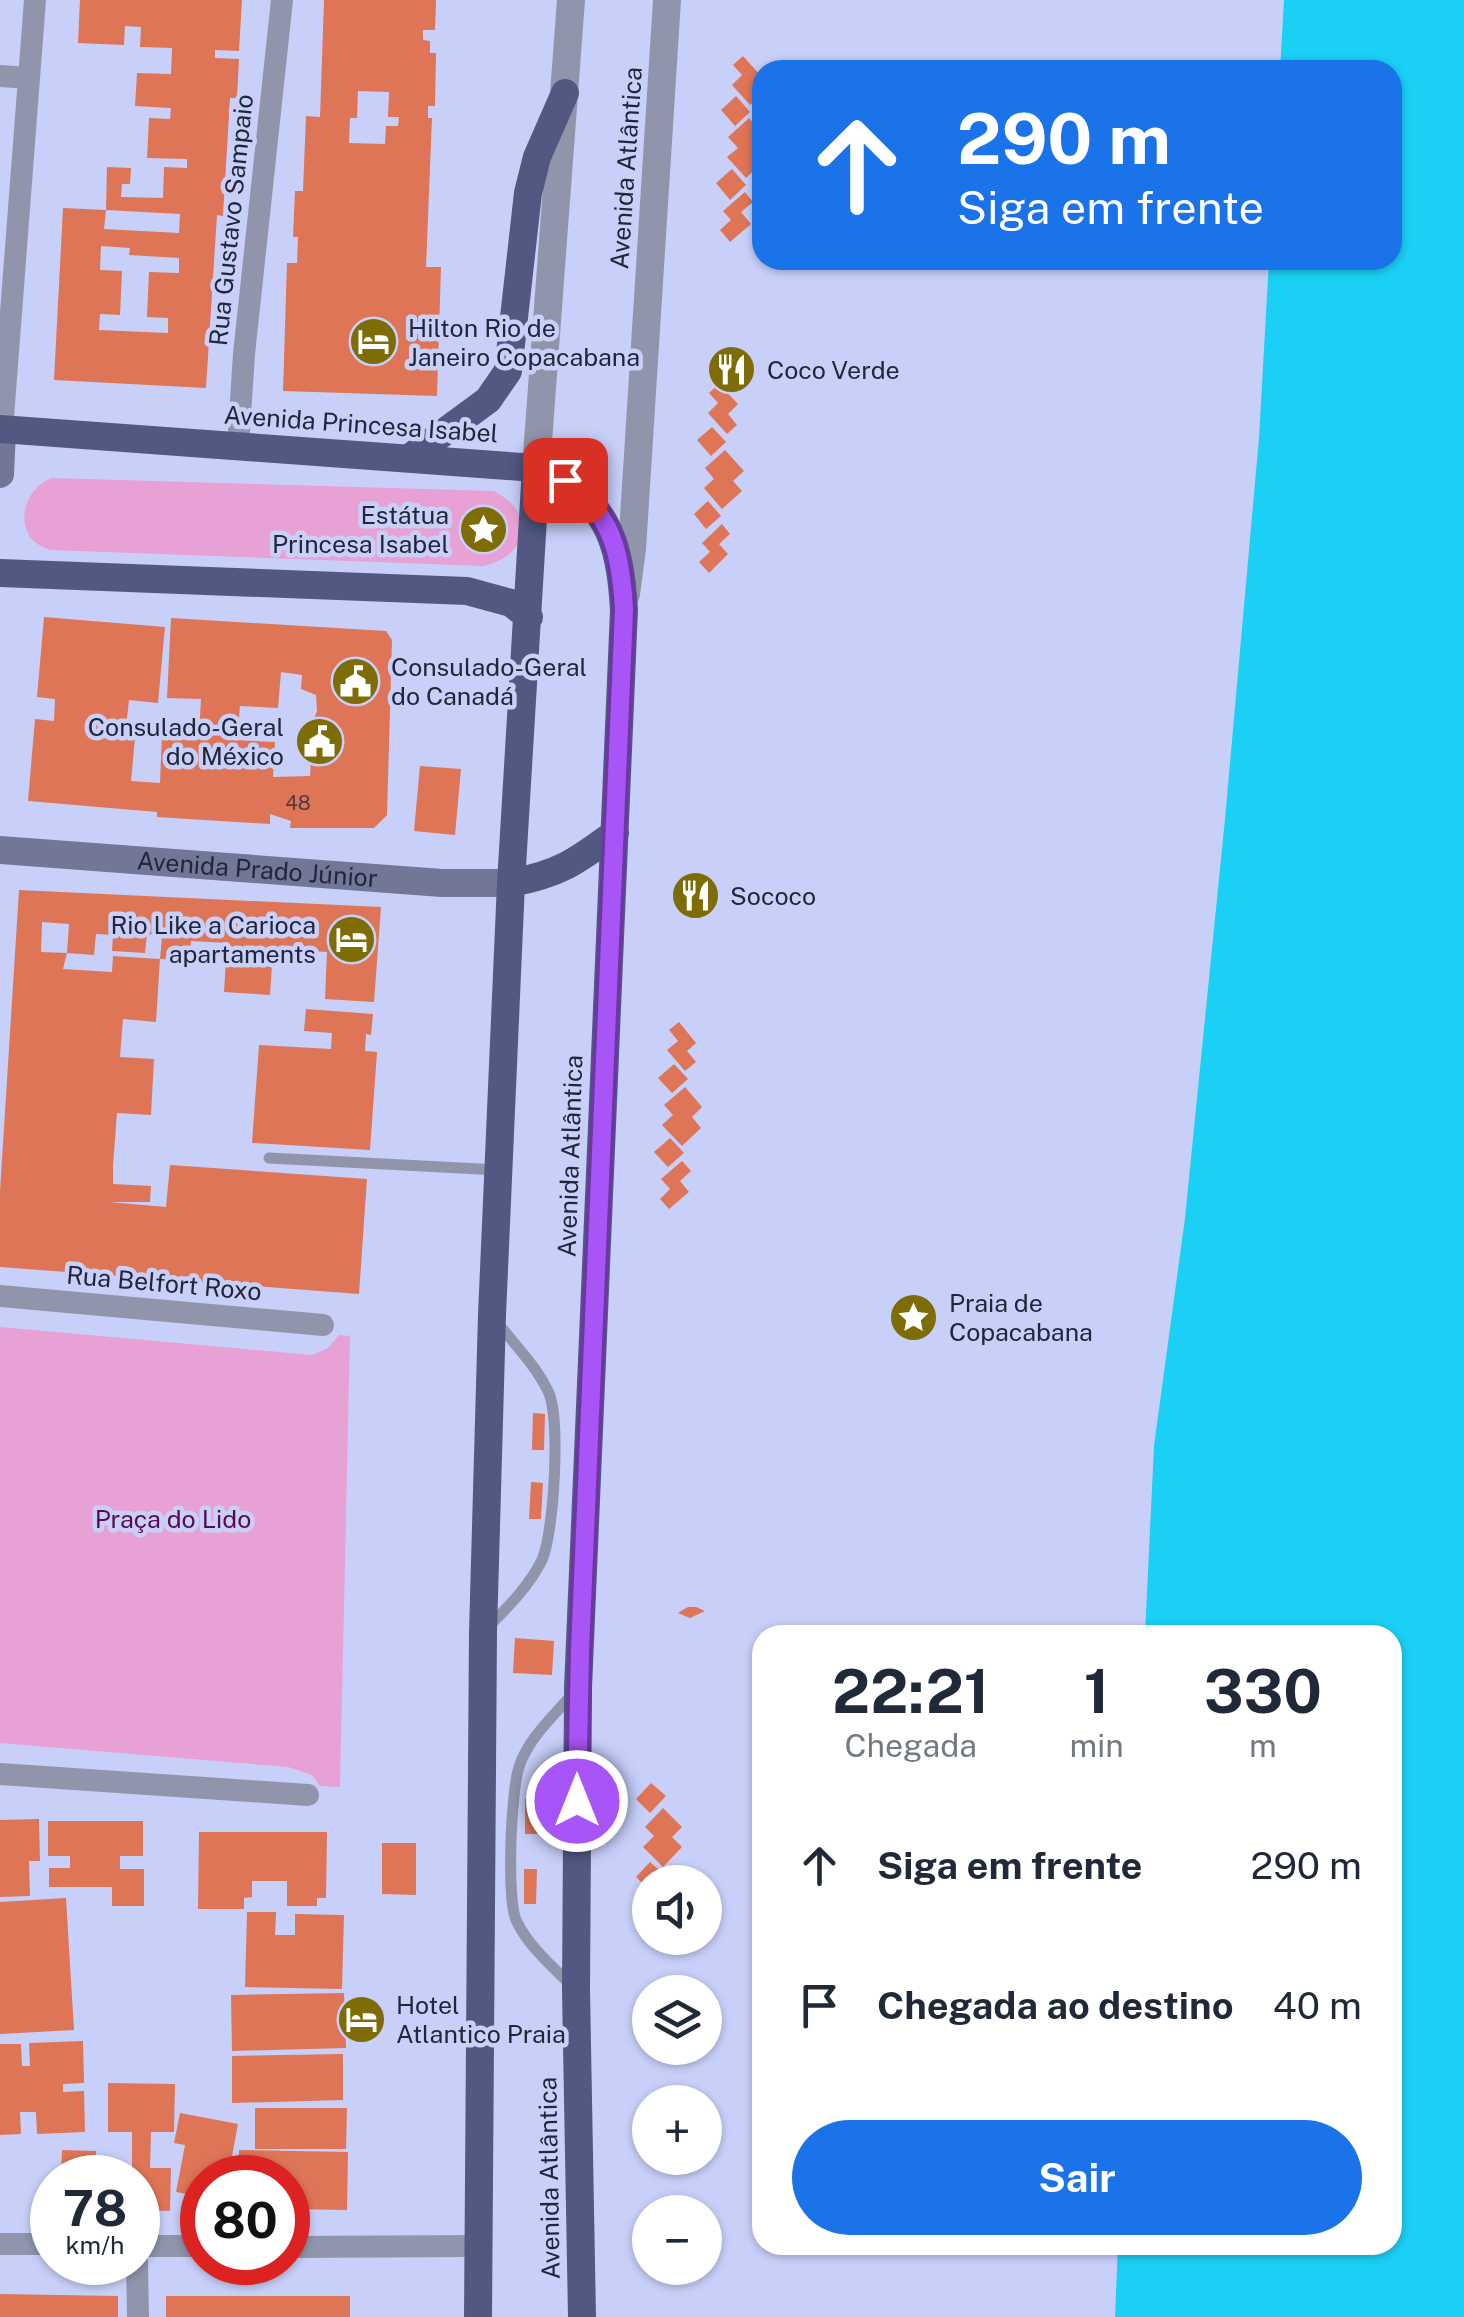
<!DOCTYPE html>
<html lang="pt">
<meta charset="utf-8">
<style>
:root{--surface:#fff;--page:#f2f2f3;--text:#1f2937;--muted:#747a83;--accent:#1a73e8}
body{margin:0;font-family:"Public Sans",sans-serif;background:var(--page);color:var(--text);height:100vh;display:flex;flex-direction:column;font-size:38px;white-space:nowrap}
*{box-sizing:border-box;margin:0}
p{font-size:32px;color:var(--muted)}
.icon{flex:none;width:55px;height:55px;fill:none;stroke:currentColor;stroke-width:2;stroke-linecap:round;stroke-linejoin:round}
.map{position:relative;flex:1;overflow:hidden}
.drawer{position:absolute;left:752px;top:1625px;width:650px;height:630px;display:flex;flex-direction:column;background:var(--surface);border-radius:30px;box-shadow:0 2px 8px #0004}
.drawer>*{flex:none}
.top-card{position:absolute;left:752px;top:60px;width:650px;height:210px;border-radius:30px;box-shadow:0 2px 8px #0004;background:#1a73e8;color:#fff;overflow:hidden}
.buttons{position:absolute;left:632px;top:1865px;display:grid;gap:20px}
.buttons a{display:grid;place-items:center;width:90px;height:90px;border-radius:50%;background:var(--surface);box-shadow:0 2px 8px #0004;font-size:50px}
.speed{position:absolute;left:30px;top:2155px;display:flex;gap:20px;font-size:50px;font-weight:700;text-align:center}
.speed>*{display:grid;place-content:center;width:130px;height:130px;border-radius:50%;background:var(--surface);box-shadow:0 2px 8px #0004;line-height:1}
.speed small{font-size:25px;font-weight:400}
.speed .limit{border:15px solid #d22;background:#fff;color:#111}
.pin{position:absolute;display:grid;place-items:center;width:85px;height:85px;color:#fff;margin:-42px;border-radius:20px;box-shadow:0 5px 15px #0006}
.me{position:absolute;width:110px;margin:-55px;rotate:0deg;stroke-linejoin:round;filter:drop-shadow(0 0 8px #0008)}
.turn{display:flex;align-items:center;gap:35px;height:210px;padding:0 40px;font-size:45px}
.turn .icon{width:130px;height:130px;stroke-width:2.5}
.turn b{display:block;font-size:70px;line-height:85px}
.eta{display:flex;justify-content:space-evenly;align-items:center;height:170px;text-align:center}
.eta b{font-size:60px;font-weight:700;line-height:70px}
.action{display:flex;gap:20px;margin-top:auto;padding:20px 40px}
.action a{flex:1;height:115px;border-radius:60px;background:var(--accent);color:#fff;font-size:40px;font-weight:700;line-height:115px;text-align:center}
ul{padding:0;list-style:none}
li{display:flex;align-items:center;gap:30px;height:140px;padding:0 40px}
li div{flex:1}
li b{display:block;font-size:38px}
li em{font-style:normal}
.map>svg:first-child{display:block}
</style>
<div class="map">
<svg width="1464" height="2317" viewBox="0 0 1464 2317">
<rect width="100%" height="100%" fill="#c8d0fa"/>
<path fill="#e7a1d4" d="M 52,478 L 494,491 C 537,514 530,555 483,566 L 50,550 C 43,547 35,544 30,537 C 16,515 30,485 52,478 Z
M 0,1327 L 312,1355 L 328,1348 L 339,1335 L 350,1336 L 340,1787 L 320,1786 L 312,1775 L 288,1767 L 0,1743 Z"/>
<path fill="#1ad0f5" d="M 1284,0 L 1464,0 L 1464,2317 L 1115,2317 L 1118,2245 L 1392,2245 L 1392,1635 L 1145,1635 L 1154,1446 L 1185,1218 L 1225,819 L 1259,438 L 1269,260 L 1392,260 L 1392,70 L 1280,70 Z"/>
<path fill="#de7556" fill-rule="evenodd" d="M 80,0 L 242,0 L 239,51 L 215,50 L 215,58 L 239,59 L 237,98 L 230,98 L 223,216 L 217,215 L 206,388 L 54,380 L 63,208 L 106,210 L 104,229 L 179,233 L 180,214 L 106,210 L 107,167 L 131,168 L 130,184 L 122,184 L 121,197 L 163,198 L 164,167 L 187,168 L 187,159 L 147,158 L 149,118 L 170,119 L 171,108 L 135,106 L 137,73 L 171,74 L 172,48 L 140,47 L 141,27 L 125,26 L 124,45 L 78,43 ZM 101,246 L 130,248 L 129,255 L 179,258 L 179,273 L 149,272 L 147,317 L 168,318 L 168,333 L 99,330 L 100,314 L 120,315 L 122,271 L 100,270 Z
M 324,0 L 436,0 L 435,30 L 423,30 L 423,40 L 430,41 L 430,53 L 436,53 L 435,106 L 428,106 L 428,118 L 432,118 L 426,267 L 441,267 L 437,396 L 283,391 L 287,263 L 297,263 L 298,237 L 293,237 L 295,191 L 303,191 L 306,116 L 320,117 ZM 358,91 L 389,92 L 388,117 L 399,117 L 398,126 L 386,126 L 385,144 L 349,143 L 350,118 L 357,118 Z
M 743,56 L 762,77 L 762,95 L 750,105 L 732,85 L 742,75 L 733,65 Z
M 736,96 L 750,112 L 735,126 L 721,110 Z
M 749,118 L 762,133 L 762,144 L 757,149 L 762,156 L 762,163 L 746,178 L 727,157 L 738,148 L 728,137 Z
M 732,169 L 746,185 L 730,200 L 716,183 Z
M 745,192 L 753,202 L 741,212 L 751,224 L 730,242 L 720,230 L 731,220 L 723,211 Z
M 719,384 L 738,404 L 728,414 L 737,425 L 727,434 L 708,413 L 718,403 L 709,393 Z
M 712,427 L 726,442 L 711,456 L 697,440 Z
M 725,450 L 744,471 L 733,481 L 742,491 L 722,509 L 704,488 L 714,479 L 705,468 Z
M 708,501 L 721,516 L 706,529 L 694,514 Z
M 722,524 L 730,534 L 719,544 L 728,554 L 709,573 L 699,562 L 710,552 L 702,543 Z
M 44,617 L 165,627 L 158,703 L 129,700 L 126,727 L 136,727 L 131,781 L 160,783 L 162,734 L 199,736 L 201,699 L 167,698 L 171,618 L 386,631 L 392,640 L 387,815 L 374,828 L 290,828 L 291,821 L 270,814 L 270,824 L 157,817 L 157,812 L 28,801 L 35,719 L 54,721 L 55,699 L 37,697 ZM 281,672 L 302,675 L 301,689 L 316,695 L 317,711 L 314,719 L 327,725 L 324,758 L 311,760 L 310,776 L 273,777 L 275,742 L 237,740 L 240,706 L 278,708 Z
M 420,766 L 461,769 L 455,835 L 414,831 Z
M 19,890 L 381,907 L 374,1002 L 325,999 L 327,952 L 273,949 L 270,995 L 224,992 L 227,943 L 191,941 L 189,961 L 160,959 L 156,1022 L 123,1019 L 120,1057 L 154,1059 L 151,1115 L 117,1113 L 113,1166 L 113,1184 L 151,1186 L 150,1202 L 109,1202 L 166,1207 L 170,1165 L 367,1179 L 359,1294 L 0,1267 L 0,1191 ZM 42,922 L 69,924 L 67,953 L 41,952 ZM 96,934 L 113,935 L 112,951 L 145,953 L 147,934 L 162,936 L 160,959 L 113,956 L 112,972 L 63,969 L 67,953 L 94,955 Z
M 306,1009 L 373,1014 L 371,1035 L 366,1034 L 365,1051 L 377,1052 L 370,1150 L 252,1143 L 259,1045 L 331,1049 L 332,1033 L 304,1031 Z
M 679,1022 L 696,1043 L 687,1051 L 696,1062 L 685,1071 L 667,1050 L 678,1041 L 669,1030 Z
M 674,1064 L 688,1079 L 672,1093 L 658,1078 Z
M 685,1087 L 702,1107 L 692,1117 L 701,1128 L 682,1146 L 662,1125 L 673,1115 L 664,1105 Z
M 670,1138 L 684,1153 L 668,1167 L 654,1152 Z
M 682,1161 L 691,1171 L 680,1181 L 689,1192 L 669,1209 L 660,1199 L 670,1189 L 661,1179 Z
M 533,1413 L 545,1414 L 544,1450 L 532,1450 Z
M 531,1482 L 543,1483 L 541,1519 L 529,1519 Z
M 688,1607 L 696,1607 L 705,1611 L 690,1618 L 678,1613 Z
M 515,1638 L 554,1641 L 552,1675 L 513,1673 Z
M 651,1783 L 666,1796 L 650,1813 L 636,1799 Z
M 537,1798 L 537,1834 L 525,1834 L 525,1799 Z
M 663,1808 L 682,1827 L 672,1837 L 682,1847 L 663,1867 L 643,1847 L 654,1836 L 645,1827 Z
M 39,1819 L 40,1861 L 29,1861 L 30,1896 L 0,1897 L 0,1820 Z
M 48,1821 L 143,1821 L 143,1856 L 120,1856 L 120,1869 L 144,1869 L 144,1906 L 112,1906 L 112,1887 L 49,1887 L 49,1868 L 70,1868 L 70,1856 L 48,1856 Z
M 199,1832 L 327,1832 L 326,1898 L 317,1898 L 317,1906 L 287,1906 L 287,1881 L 252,1881 L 252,1897 L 244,1898 L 244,1909 L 198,1909 Z
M 382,1843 L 416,1843 L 416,1895 L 382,1894 Z
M 650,1862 L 666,1876 L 659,1882 L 650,1882 L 650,1890 L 636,1877 Z
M 524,1869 L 537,1869 L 536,1904 L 524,1904 Z
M 66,1898 L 74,2030 L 0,2034 L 0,1902 Z
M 247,1912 L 276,1912 L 275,1935 L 295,1935 L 295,1914 L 344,1915 L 342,1989 L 245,1987 Z
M 344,1993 L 346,2048 L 232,2051 L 231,1995 Z
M 83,2041 L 84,2083 L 63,2084 L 63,2092 L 84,2091 L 85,2132 L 37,2134 L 36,2112 L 20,2112 L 21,2134 L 0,2135 L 0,2044 L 21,2044 L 22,2066 L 30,2066 L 29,2043 Z
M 343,2054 L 343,2100 L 232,2103 L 232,2056 Z
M 108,2083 L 175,2084 L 174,2132 L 151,2132 L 150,2168 L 171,2168 L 170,2211 L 138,2210 L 138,2178 L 112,2178 L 112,2167 L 132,2168 L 132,2132 L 108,2132 Z
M 255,2108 L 347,2108 L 346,2149 L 255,2149 Z
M 180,2113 L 238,2124 L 228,2178 L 202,2178 L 202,2197 L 176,2192 L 185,2145 L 174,2143 Z
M 62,2150 L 96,2151 L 95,2178 L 61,2178 Z
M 239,2150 L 348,2152 L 347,2210 L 288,2209 L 288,2178 L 239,2178 Z
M 0,2294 L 118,2296 L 118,2317 L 0,2317 Z
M 166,2296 L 350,2296 L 350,2317 L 166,2317 Z"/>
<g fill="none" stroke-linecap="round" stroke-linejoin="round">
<path stroke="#9195ac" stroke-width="11" d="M 269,1158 L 499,1170
M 489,1626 C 509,1606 529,1586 542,1560 C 554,1533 561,1417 548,1391 C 536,1366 515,1345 498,1323
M 573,1987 C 554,1968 529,1947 517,1922 C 506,1902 511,1791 519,1767 C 528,1738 555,1715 574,1692"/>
<path stroke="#9195ac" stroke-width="22" d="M 0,76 L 29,78
M 2,430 L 35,0
M 238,446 L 244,354 L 282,0
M 0,1296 L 323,1325
M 0,1774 L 308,1795
M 0,2244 L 52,2244
M 138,2246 L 202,2246
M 288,2247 L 477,2246
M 137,2262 L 138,2317"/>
<path stroke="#9195ac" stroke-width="28" d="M 536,468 L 571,0
M 626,594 L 632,549 L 667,0"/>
<g stroke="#727798" stroke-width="28">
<path d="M 0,474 L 2,430"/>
<path id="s1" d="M 0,850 L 442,883 L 511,883"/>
</g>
<path stroke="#525882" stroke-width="28" d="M 0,429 L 536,468 C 606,497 620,539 624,610 L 578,1688 L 576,1990 L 582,2317
M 409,458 L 488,400 L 508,371 L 528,193 L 537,157 L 565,93
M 0,573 L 467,591 L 511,603 L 529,617
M 511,883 C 559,874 576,862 615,833
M 478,2317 L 483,1632 L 492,1315 L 511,883 L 536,468"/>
</g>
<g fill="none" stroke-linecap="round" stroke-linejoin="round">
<defs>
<path id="route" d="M 565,480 C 613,516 621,553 624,610 L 580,1650 L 577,1801"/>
</defs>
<use href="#route" stroke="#6d37a1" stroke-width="25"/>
<use href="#route" stroke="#a855f7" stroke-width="18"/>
</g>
<defs>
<symbol id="hotel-disc" viewBox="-11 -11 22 22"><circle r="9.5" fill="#7e6c06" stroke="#c8d0fa"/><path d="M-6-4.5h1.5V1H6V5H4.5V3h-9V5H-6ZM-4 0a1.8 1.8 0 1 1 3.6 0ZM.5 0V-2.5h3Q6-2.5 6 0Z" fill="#fff"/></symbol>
<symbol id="restaurant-disc" viewBox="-11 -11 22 22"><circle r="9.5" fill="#7e6c06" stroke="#c8d0fa"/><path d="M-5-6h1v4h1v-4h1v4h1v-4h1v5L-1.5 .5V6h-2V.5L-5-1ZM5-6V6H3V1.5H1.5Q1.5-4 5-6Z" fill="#fff"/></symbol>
<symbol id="sight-disc" viewBox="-11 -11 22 22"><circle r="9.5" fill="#7e6c06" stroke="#c8d0fa"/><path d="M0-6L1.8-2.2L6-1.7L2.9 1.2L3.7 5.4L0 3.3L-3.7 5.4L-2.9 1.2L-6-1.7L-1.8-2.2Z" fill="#fff"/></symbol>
<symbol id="civic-disc" viewBox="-11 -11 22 22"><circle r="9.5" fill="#7e6c06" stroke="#c8d0fa"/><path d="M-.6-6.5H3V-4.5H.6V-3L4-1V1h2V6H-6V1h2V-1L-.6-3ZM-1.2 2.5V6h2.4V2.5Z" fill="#fff"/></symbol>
</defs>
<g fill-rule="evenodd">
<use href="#hotel-disc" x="346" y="314" width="55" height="55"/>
<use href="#restaurant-disc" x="704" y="342" width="55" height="55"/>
<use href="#sight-disc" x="456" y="502" width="55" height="55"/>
<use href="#civic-disc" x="328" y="654" width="55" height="55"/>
<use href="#civic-disc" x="292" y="714" width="55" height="55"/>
<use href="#restaurant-disc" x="668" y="868" width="55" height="55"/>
<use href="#hotel-disc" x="324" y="912" width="55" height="55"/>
<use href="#sight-disc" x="886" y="1290" width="55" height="55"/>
<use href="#hotel-disc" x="334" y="1992" width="55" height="55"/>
</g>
<g text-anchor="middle" stroke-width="9" stroke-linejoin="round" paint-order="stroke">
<g font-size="20" fill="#523a41">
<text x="298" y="810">48</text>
</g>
<g font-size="25" fill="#23263a" stroke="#c8d0fa">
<text transform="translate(626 168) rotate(-86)" y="9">Avenida Atlântica</text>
<text transform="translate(231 220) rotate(-84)" y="9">Rua Gustavo Sampaio</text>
<text transform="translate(361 424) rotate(4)" y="9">Avenida Princesa Isabel</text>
<text dy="9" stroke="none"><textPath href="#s1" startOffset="258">Avenida Prado Júnior</textPath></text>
<text transform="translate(570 1156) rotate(-88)" y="9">Avenida Atlântica</text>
<text transform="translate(164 1283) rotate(5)" y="9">Rua Belfort Roxo</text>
<text transform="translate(549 2178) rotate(-91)" y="9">Avenida Atlântica</text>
</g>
<g font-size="25" fill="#23263a" stroke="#c8d0fa" text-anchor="start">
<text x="408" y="337">Hilton Rio de<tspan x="408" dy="29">Janeiro Copacabana</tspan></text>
<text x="767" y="379">Coco Verde</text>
<text x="449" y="524" text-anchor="end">Estátua<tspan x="449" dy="29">Princesa Isabel</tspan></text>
<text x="391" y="676">Consulado-Geral<tspan x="391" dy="29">do Canadá</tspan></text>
<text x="284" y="736" text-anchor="end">Consulado-Geral<tspan x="284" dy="29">do México</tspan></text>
<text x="730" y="905">Sococo</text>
<text x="316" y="934" text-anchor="end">Rio Like a Carioca<tspan x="316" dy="29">apartaments</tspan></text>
<text x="949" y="1312">Praia de<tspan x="949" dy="29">Copacabana</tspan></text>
<text x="396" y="2014">Hotel<tspan x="396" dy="29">Atlantico Praia</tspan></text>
</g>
<g font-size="25" fill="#5c094e" stroke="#c8d0fa">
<text x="173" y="1528">Praça do Lido</text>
</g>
</g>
</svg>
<div class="buttons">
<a><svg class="icon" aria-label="sound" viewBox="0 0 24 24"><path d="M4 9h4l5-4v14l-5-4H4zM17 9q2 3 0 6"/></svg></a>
<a><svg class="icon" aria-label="layers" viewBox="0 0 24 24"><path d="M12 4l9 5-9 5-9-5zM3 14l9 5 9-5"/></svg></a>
<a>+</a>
<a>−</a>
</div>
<div class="speed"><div>78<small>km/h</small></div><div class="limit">80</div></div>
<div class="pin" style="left:565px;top:480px;background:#d93025"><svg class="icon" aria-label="arrive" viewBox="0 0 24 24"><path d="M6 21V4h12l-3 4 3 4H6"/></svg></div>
<svg class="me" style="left:577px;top:1801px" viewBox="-20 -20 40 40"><circle r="17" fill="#a855f7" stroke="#fff" stroke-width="3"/><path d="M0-11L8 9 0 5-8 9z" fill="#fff"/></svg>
<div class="top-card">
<div class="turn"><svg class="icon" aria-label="ahead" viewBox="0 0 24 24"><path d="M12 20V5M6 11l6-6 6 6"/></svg><div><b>290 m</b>Siga em frente</div></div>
</div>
<section class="drawer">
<div class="eta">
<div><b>22:21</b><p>Chegada</p></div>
<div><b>1</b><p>min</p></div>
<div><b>330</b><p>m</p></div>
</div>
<ul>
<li><svg class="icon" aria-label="ahead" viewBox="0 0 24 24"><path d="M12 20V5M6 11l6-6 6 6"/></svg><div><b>Siga em frente</b></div><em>290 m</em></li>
<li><svg class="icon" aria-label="arrive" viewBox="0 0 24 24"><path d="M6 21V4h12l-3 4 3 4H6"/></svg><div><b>Chegada ao destino</b></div><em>40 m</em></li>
</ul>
<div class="action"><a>Sair</a></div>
</section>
</div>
